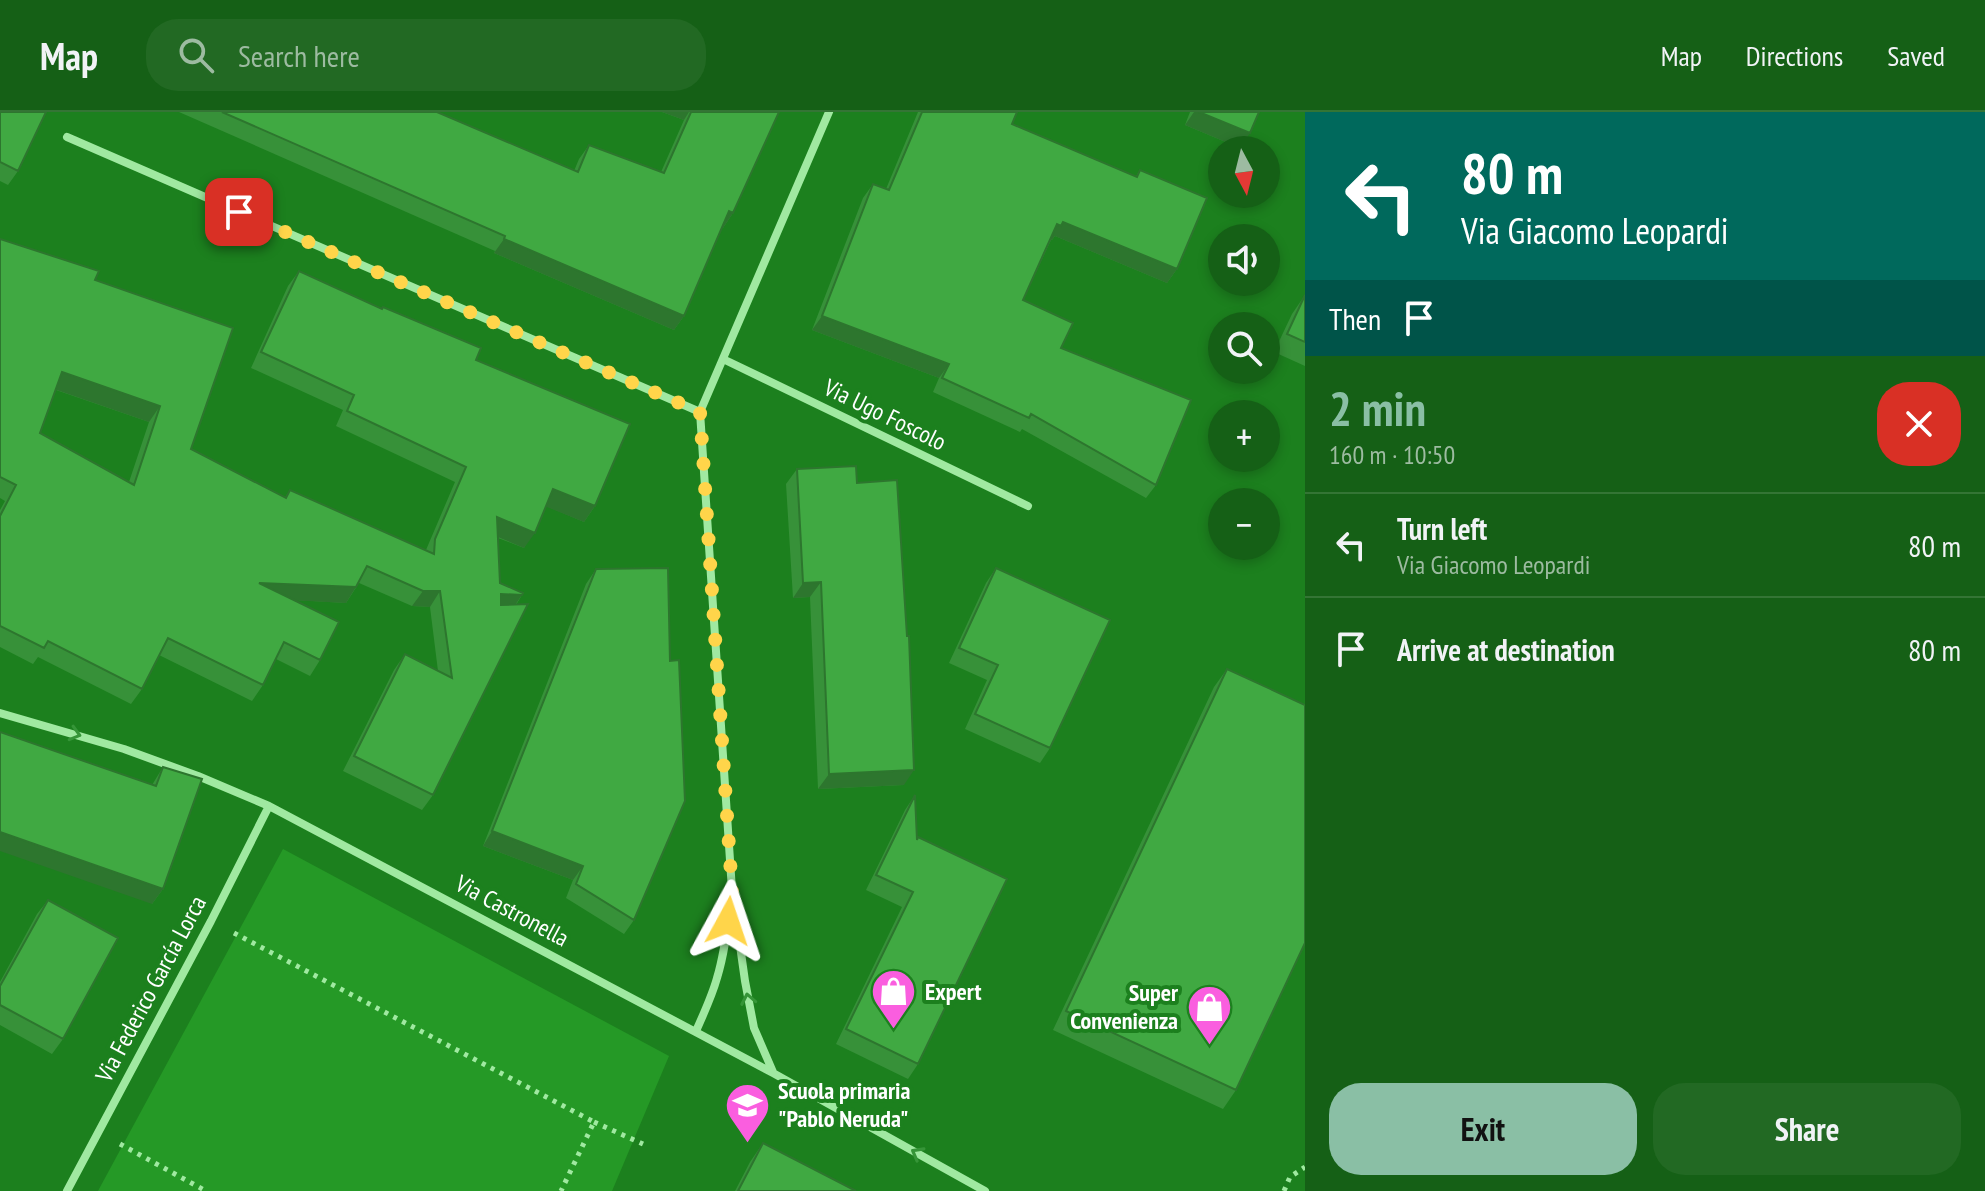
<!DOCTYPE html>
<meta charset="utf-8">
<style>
:root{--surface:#156016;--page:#226923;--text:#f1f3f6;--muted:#9dbba1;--line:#347535;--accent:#8abfa5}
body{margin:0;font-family:"PT Sans Narrow",sans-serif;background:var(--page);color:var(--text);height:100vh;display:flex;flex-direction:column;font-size:30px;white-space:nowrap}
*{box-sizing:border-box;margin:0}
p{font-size:26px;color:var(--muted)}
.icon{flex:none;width:44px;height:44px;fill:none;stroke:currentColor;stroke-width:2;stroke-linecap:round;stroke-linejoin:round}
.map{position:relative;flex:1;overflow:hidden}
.details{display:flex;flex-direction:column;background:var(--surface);width:680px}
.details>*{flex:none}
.top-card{background:#00695c;color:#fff;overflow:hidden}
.needle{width:52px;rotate:173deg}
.tools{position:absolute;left:1208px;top:24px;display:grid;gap:16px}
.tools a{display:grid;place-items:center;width:72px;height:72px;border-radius:50%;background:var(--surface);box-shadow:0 4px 12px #0003;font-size:40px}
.pin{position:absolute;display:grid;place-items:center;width:68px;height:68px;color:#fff;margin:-34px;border-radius:16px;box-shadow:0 4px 12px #0006}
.me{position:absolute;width:88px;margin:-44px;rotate:5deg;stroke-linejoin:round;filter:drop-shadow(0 0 6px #0008)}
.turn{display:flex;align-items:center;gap:28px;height:168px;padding:0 24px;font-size:36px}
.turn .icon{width:104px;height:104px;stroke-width:2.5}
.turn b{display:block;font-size:56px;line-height:68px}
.then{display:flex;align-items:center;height:76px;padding:0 24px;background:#0003;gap:16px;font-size:30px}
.round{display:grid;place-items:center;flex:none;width:84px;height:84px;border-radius:32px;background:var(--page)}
.summary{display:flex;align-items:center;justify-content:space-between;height:136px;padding:0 24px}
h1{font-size:48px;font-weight:700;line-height:60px;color:var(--accent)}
.action{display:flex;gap:16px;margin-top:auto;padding:16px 24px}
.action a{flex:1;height:92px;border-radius:32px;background:var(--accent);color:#111;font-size:32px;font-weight:700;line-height:92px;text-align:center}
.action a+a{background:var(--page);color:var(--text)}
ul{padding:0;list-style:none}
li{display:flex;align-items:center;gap:24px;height:104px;padding:0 24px;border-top:2px solid var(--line)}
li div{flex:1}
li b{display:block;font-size:30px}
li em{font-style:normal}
header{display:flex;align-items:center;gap:48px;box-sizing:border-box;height:112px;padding:0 40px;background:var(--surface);border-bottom:2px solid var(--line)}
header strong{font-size:38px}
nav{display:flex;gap:44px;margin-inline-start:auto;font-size:28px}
.search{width:560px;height:72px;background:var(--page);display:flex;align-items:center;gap:20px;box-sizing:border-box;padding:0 28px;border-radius:32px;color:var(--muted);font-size:30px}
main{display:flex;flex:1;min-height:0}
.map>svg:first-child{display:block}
</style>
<header>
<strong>Map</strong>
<div class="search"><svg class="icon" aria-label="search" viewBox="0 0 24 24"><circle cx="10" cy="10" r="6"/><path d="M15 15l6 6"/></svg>Search here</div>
<nav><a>Map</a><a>Directions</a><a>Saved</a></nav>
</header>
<main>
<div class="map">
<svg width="1305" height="1079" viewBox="0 0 1305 1079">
<rect width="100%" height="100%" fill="#1c801e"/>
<path fill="#259926" d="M 283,737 L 669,944 L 612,1079 L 98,1079 Z"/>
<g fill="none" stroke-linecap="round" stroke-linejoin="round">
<path stroke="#a0e9a1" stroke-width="5" stroke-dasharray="4 6" stroke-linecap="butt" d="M 234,821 L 594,1010 L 561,1079
M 594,1010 L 643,1032
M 120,1032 L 206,1079
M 1284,1079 L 1290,1065 L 1305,1055"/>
<path stroke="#a0e9a1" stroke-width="8" d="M 67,25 L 700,300
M 723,247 L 1028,394
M 0,601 L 124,637 L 198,664 L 269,694 L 773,961 L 985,1079
M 734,791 L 745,869 L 754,916 L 773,960
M 696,919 C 704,901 712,884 717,866 C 726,837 728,807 732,778 L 700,300 L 829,0
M 67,1079 L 211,809 L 269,694"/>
</g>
<path fill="#379139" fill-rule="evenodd" d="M 0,0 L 18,59 L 8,73 L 0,69 Z
M 179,0 L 437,0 L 574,59 L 579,47 L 589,33 L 661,60 L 684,8 L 662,0 L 779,0 L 733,101 L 723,116 L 722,115 L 684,204 L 674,218 L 494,141 L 495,139 Z
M 918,0 L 1017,0 L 1012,12 L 1136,64 L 1140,58 L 1177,157 L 1167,171 L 1055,124 L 1052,128 L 1051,128 L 1023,188 L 1061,236 L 1156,373 L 1146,386 L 1022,317 L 1020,320 L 933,280 L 939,266 L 812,218 L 863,86 L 873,72 L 886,77 Z
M 1190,0 L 1259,0 L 1240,36 L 1185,13 Z
M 0,127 L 95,168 L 191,337 L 285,385 L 290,378 L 426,438 L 455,370 L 336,314 L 343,298 L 251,256 L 288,174 L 299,159 L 476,248 L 595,394 L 584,410 L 546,394 L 524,436 L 498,426 L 500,471 L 522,483 L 516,493 L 433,683 L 422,698 L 343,659 L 394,558 L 405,542 L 438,559 L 430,495 L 412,494 L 359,471 L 346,491 L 295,488 L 320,548 L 310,564 L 276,547 L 263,573 L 252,589 L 159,543 L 142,577 L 131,592 L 38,545 L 33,552 L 0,535 L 0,398 L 5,389 L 0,386 ZM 56,278 L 149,310 L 129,370 L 40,321 Z
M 1305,183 L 1305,254 L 1274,240 L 1292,202 Z
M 797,357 L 857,371 L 904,673 L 818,677 L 810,485 L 793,486 L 786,372 Z
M 996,456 L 1050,636 L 1040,651 L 965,617 L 987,568 L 949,551 L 986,471 Z
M 596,457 L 634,808 L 624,822 L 566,786 L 573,768 L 483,734 L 586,472 Z
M 1227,557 L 1236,978 L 1223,997 L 1053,918 L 1214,575 Z
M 163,655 L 163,777 L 152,792 L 152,673 Z
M 915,683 L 918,952 L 908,967 L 836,932 L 902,795 L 866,778 L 905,698 Z
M 48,788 L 63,927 L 52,942 L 0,913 L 0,870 L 37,802 Z
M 763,1031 L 856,1079 L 735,1079 L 750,1050 Z"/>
<path fill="#2d762e" d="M 662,0 L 689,0 L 684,8 Z
M 1194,0 L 1199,0 L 1250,21 L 1240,36 L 1185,13 Z
M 729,99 L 733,101 L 723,116 L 719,114 Z
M 1063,110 L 1177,157 L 1167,171 L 1055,124 L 1052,128 L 1048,126 L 1057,112 Z
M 504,127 L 684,204 L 674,218 L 494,141 Z
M 822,204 L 949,252 L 939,266 L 812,218 Z
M 62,260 L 160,294 L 149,310 L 51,276 Z
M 553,377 L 595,394 L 584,410 L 542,393 Z
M 497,405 L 535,421 L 524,436 L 486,420 Z
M 821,470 L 810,485 L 793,486 L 803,471 Z
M 259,471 L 356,475 L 346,491 L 248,486 Z
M 423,479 L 440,479 L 430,495 L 412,494 Z
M 501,482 L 522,483 L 511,499 L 490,498 Z
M 914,658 L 904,673 L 818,677 L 829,662 Z
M 492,719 L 583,754 L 573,768 L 483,734 Z
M 0,720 L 163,777 L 152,792 L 0,739 Z"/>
<path fill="#40a942" stroke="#2d762e" stroke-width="2" fill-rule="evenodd" d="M 0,0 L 46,0 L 18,59 L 0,50 Z
M 222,0 L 437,0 L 578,60 L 589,33 L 664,61 L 691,0 L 779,0 L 733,101 L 729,99 L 684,204 L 504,127 L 505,124 Z
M 922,0 L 1017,0 L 1012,12 L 1137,65 L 1140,58 L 1207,86 L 1177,157 L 1063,110 L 1061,114 L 1057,112 L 1023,188 L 1073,211 L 1061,236 L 1191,288 L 1156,373 L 1031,302 L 1029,306 L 942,266 L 949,252 L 822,204 L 873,72 L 889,78 Z
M 1199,0 L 1259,0 L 1250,21 Z
M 0,127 L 99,159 L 95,168 L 233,216 L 191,337 L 286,386 L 290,378 L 434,442 L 435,427 L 466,355 L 347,299 L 354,283 L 261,240 L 299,159 L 382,197 L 383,195 L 481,236 L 476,248 L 630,312 L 595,394 L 553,377 L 535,421 L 497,405 L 500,471 L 523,481 L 522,483 L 501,482 L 501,493 L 528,492 L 433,683 L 354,644 L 405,542 L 452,566 L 440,479 L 423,479 L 367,454 L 356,475 L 259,471 L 339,510 L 320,548 L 284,530 L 263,573 L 168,526 L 142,577 L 48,529 L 44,536 L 0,514 L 0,404 L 16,373 L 0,365 ZM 62,260 L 160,294 L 134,373 L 40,321 Z
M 1305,183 L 1305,230 L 1287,222 Z
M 856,354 L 857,371 L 897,368 L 907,524 L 909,524 L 914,658 L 829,662 L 821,470 L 803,471 L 797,357 Z
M 668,456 L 670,549 L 679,548 L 685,689 L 634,808 L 576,772 L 583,754 L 492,719 L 596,457 Z
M 996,456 L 1110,508 L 1050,636 L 975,602 L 998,553 L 959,536 Z
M 1227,557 L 1305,593 L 1305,831 L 1236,978 L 1066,899 Z
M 0,620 L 156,674 L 163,655 L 202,667 L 163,777 L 0,720 Z
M 915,683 L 917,728 L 918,725 L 1007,767 L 918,952 L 846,917 L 913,780 L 876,763 Z
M 48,788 L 118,826 L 63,927 L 0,893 L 0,874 Z
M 763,1031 L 856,1079 L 738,1079 Z"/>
<defs><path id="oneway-chevron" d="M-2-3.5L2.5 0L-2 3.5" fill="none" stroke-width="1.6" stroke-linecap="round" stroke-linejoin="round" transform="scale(2)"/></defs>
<g stroke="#369538">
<use href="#oneway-chevron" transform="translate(75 622) rotate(16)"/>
<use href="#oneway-chevron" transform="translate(748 887) rotate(-101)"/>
<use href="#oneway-chevron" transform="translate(917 1041) rotate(-151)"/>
</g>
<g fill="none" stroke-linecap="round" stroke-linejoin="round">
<path stroke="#ffd54a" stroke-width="14" stroke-dasharray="0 25.2" d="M 239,100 L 700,300 L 732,778 L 728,809"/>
</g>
<defs>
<symbol id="shop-pin" viewBox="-11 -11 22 30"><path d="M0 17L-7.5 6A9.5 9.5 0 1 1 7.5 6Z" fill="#fa5edf" stroke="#1c801e"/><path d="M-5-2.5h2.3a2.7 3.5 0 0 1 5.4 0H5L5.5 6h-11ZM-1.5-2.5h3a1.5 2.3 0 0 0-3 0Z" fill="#fff"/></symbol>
<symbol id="school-pin" viewBox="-11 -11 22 30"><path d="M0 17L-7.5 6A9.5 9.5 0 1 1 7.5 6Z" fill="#fa5edf" stroke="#1c801e"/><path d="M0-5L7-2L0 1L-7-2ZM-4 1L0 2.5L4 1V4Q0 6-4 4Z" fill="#fff"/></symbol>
</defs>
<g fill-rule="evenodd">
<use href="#shop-pin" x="868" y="854" width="51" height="69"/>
<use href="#shop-pin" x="1184" y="870" width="51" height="69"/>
<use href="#school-pin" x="722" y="968" width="51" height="69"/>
</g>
<g text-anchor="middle" stroke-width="8" stroke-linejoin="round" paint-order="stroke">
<g font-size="24" fill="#fff" stroke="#1c801e">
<text transform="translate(885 303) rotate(26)" y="8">Via Ugo Foscolo</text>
<text transform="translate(512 799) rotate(28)" y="8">Via Castronella</text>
<text transform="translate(151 877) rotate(-62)" y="8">Via Federico García Lorca</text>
</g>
<g font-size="24" font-weight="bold" fill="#fff" stroke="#1c801e" text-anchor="start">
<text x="925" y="888">Expert</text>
<text x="1178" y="889" text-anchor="end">Super<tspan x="1178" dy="28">Convenienza</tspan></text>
<text x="778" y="987">Scuola primaria<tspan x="778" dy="28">"Pablo Neruda"</tspan></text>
</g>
</g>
</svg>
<div class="tools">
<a><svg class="needle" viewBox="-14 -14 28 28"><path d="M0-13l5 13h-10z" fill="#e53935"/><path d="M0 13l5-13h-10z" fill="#9dbba1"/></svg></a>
<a><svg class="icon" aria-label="sound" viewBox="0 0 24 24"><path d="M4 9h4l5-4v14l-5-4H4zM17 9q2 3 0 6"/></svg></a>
<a><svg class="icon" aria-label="search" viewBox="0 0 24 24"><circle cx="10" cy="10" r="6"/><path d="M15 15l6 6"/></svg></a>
<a>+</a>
<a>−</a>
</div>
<div class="pin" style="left:239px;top:100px;background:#d93025"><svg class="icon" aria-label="arrive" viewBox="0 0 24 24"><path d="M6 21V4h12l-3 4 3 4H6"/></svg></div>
<svg class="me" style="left:728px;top:809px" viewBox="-20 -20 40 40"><path d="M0-17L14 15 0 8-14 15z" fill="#ffd54a" stroke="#fff" stroke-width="4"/></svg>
</div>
<section class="details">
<div class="top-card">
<div class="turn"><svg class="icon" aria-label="left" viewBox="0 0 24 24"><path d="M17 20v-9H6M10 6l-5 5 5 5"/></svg><div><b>80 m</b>Via Giacomo Leopardi</div></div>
<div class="then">Then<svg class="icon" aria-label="arrive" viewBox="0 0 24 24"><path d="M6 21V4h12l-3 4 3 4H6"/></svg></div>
</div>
<div class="summary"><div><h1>2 min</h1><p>160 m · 10:50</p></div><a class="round" style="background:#d93025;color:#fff"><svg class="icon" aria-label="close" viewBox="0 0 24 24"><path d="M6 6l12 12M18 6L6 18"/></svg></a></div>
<ul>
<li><svg class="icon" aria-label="left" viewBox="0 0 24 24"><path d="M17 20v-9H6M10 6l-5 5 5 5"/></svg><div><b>Turn left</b><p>Via Giacomo Leopardi</p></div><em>80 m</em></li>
<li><svg class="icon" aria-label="arrive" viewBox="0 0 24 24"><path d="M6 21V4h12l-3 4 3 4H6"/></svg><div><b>Arrive at destination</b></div><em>80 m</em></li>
</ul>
<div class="action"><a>Exit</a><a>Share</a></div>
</section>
</main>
